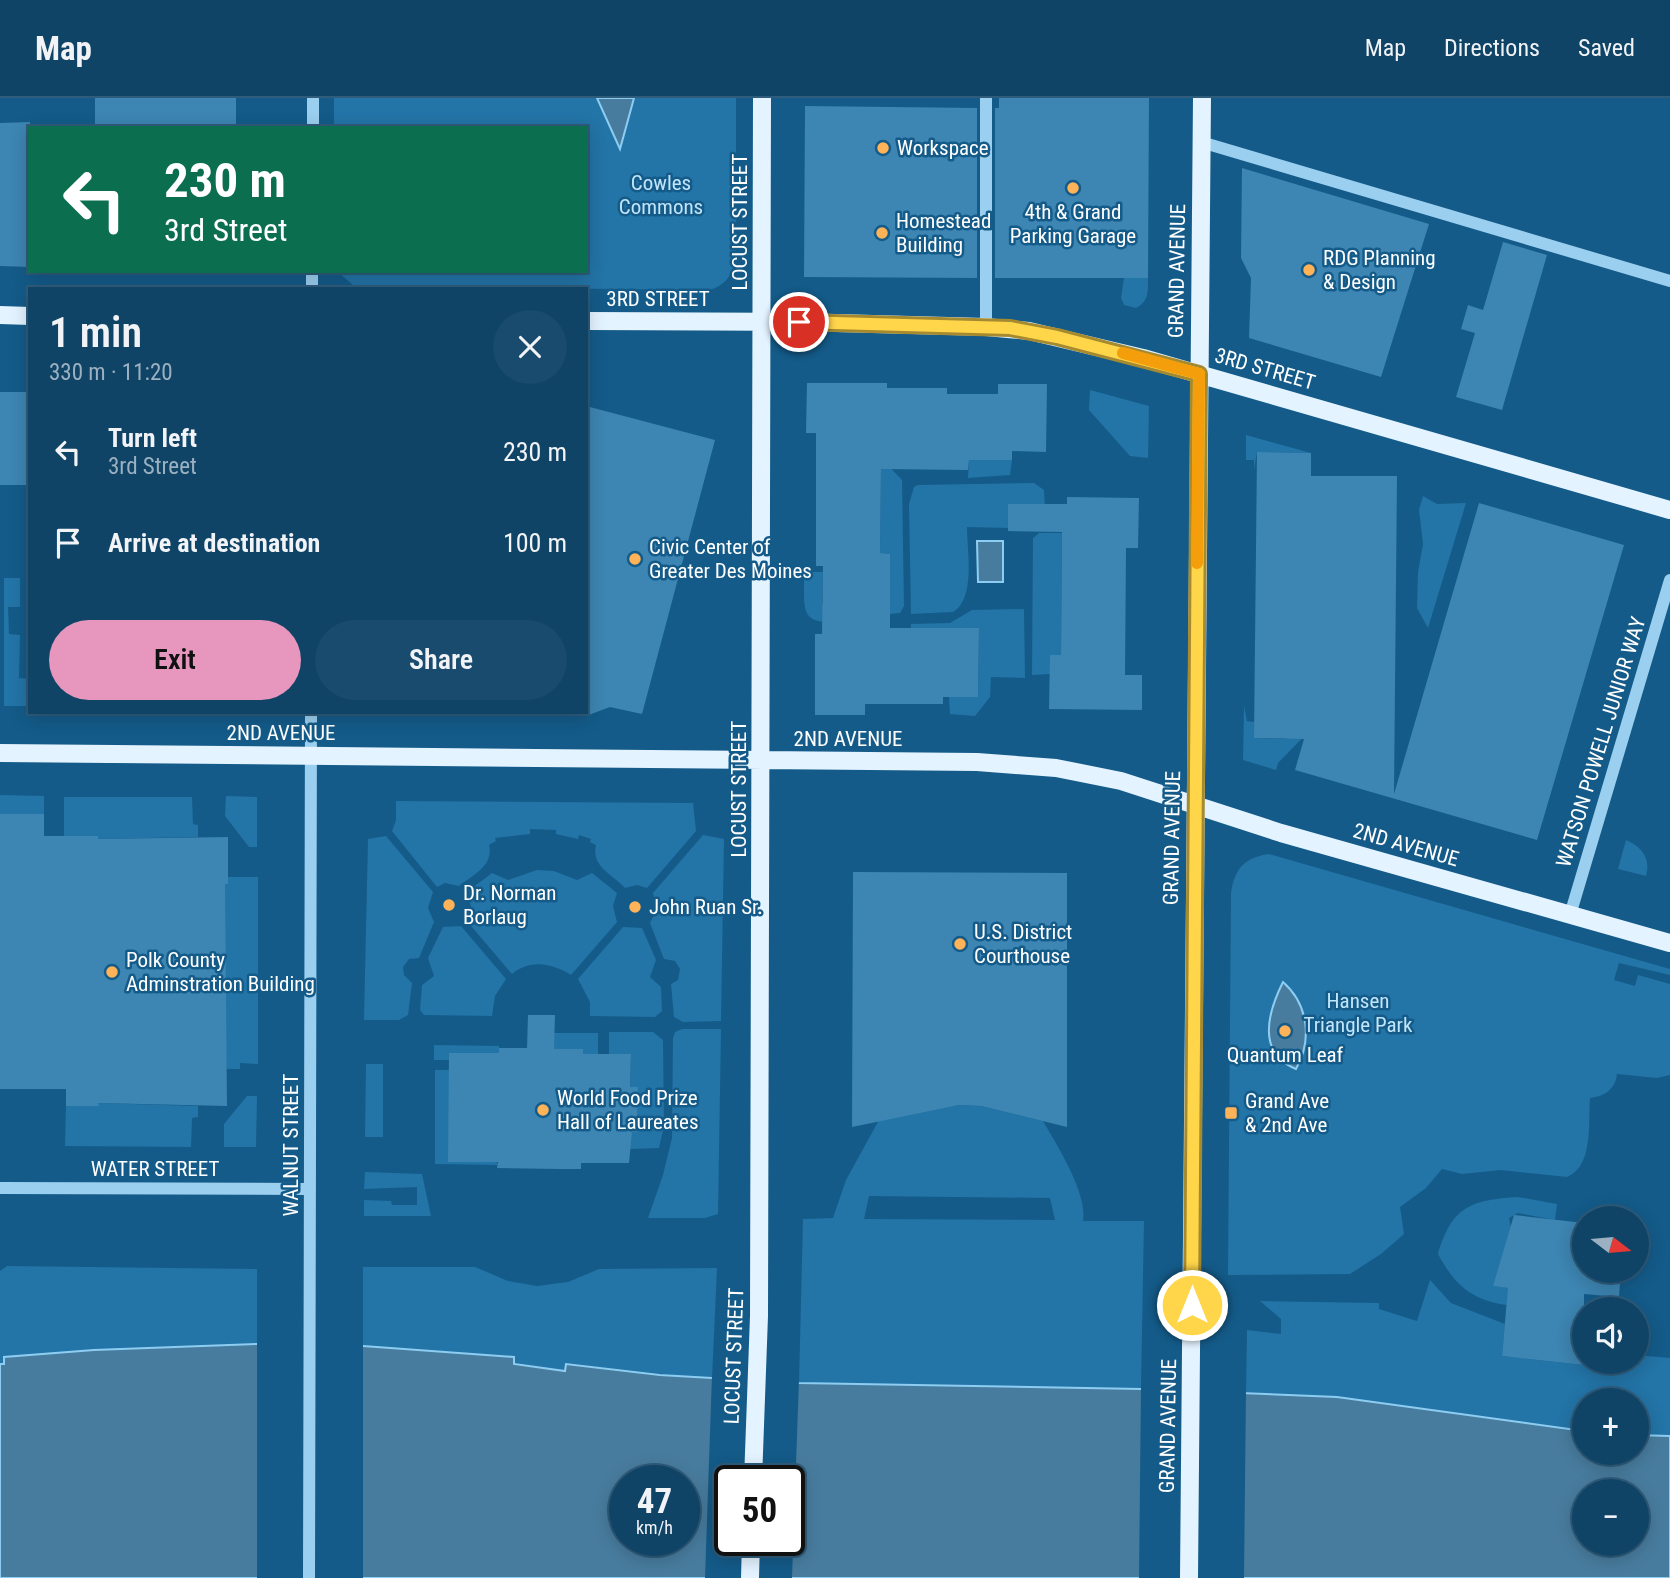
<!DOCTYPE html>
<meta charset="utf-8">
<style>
:root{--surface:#0f4467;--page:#184b6d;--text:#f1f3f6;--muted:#9bb0c0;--line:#2f5c7b;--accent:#e797bd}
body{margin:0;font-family:"Roboto Condensed",sans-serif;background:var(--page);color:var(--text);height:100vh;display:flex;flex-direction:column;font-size:26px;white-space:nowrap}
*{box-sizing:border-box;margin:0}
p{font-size:23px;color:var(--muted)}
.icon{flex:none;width:38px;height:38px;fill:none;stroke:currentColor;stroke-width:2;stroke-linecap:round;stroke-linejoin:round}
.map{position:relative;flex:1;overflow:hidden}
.panel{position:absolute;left:28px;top:189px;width:560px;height:427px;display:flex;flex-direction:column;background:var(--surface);border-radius:0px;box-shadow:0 4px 18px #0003,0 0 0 2px var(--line)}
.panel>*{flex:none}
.banner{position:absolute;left:28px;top:28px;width:560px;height:147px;border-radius:0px;box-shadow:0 4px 18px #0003,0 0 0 2px var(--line);background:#0b6e4f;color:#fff;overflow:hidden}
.needle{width:46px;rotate:106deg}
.tools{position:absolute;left:1572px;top:1108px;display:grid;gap:14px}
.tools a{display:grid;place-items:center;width:77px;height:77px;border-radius:50%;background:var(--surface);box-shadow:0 4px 18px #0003,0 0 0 2px var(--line);font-size:35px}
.speed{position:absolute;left:609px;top:1367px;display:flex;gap:14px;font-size:35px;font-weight:700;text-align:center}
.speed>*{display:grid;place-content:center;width:91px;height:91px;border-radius:50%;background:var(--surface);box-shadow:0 4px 18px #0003,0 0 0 2px var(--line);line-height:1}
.speed small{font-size:18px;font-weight:400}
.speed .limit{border:4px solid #111;border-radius:10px;background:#fff;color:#111}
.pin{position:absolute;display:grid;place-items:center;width:60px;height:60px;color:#fff;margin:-30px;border:4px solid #fff;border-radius:50%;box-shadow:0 2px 7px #0007}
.me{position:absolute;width:77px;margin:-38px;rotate:0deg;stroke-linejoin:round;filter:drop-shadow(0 0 5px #0008)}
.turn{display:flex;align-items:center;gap:24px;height:147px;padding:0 21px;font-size:32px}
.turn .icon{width:91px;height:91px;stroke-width:2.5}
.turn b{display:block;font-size:49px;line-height:60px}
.round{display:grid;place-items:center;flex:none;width:74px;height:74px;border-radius:37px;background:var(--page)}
.summary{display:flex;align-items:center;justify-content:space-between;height:119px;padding:0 21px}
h1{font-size:42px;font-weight:600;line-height:52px}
.primary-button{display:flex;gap:14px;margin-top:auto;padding:14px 21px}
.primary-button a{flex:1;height:80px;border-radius:42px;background:var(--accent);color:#111;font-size:28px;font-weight:600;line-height:80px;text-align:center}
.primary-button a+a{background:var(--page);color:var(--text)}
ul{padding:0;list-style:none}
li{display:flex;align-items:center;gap:21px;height:91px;padding:0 21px}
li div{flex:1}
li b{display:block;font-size:26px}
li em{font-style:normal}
header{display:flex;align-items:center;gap:42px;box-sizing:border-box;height:98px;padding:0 35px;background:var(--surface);border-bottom:2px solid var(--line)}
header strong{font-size:33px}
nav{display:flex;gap:38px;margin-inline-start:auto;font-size:24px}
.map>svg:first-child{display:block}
</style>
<header>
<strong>Map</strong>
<nav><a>Map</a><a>Directions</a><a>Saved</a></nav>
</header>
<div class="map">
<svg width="1670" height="1480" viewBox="0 0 1670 1480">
<rect width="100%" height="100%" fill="#145b89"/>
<path fill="#2374a7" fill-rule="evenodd" d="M 334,0 L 736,0 L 736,164 C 731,178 725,187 710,192 L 354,188 L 337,173 L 586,173 L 586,30 L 334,30 Z
M 1124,180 L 1148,180 C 1148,193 1149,204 1136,210 L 1124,207 L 1121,200 Z
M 1090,292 L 1149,308 L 1148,360 L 1130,358 L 1089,312 Z
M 1246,337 L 1311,355 L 1257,354 L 1254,372 L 1254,362 L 1246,362 Z
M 881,360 L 902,382 L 904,508 L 900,515 L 890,516 L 890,456 L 880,455 Z
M 969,362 L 1012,362 L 1010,377 L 968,380 Z
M 1034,385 L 1044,392 L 1045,411 L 1008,407 L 1008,430 L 967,429 C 967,452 976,501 953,514 L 911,516 L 909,406 L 914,389 L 918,387 Z
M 1423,398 L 1437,406 L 1466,405 L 1428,530 L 1417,510 L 1418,474 L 1423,446 L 1419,412 Z
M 1039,435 L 1062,435 L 1061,557 L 1050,557 L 1050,576 L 1032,577 L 1033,440 Z
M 808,474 L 823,474 L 822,506 L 862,506 L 845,525 C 801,525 804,519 804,478 Z
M 4,480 L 20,480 L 20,509 L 8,509 L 9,536 L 20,537 L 19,580 L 30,581 L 30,608 L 4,608 Z
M 1024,511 L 1025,580 L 991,579 L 990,599 L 975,618 L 950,616 L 949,599 L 978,599 L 979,531 L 911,540 L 911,526 L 950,525 L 972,512 Z
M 1244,608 L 1247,623 L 1254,624 L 1255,640 L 1286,641 L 1317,625 L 1278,665 L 1276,672 L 1243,662 Z
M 0,697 L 44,698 L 44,716 L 0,716 Z
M 226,698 L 257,699 L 257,749 L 249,749 L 225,718 Z
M 64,699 L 192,699 L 193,726 L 198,727 L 198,739 L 98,741 L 98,738 L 64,738 Z
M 396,703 L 693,705 L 696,733 L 647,790 L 637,787 L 625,790 C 612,776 591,769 596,747 L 590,744 L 591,741 L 579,737 L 578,741 L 556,736 L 556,732 L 530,731 L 530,736 L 495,740 L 496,743 L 489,747 C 494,768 473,777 459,788 L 445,785 L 437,789 L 392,733 L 396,722 Z
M 703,737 L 724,741 L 721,923 L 683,924 L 674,919 L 671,886 L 678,882 L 680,871 L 675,863 L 664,861 L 650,825 L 657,811 L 653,795 Z
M 386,738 L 433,794 L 428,810 L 434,824 L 419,860 L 409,861 L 403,869 L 404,877 L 412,885 L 408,917 L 399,922 L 364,922 L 368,741 Z
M 1626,742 C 1642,749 1651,760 1646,778 L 1618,771 Z
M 1269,756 L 1670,871 L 1670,877 L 1619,865 L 1614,882 L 1635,888 L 1638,877 L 1670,886 L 1670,977 L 1657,980 L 1617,976 C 1615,992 1605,998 1590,1000 C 1588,1024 1594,1068 1567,1079 L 1501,1072 L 1462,1076 L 1442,1071 L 1426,1090 L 1400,1109 L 1404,1136 L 1381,1156 L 1350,1176 L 1228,1177 L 1231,795 C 1235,770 1244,760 1269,756 Z
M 537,772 L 554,773 L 577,782 L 592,775 L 617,795 L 613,808 L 617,824 L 571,877 C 552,865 530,861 512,876 L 466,822 L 471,808 L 467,794 L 492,775 L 508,782 Z
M 228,779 L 258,779 L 258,966 L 240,965 L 240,971 L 227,971 L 225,961 L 225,786 L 228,786 Z
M 461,828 L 506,881 L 495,898 L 492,918 L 424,917 L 420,912 L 422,887 L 434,878 L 428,860 L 443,829 Z
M 623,829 L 642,830 L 656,862 L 650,879 L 661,889 L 662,913 L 655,919 L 590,918 L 590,904 L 578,881 Z
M 682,931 L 721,931 L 718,1116 L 705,1120 L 648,1120 L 663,1077 L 672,1040 L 673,940 L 675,934 Z
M 609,934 L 653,934 L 663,942 L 664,1028 L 659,1050 L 630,1051 L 630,1034 L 637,1034 L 638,990 L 630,989 L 631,956 L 609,956 Z
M 554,935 L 598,935 L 598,956 L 583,956 L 583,951 L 554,951 Z
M 434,947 L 499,948 L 499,955 L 450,955 L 449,962 L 434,962 Z
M 366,966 L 383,966 L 383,1039 L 365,1039 Z
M 435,972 L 449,972 L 498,1067 L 435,1066 Z
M 247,998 L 257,998 L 256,1049 L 224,1049 L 224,1026 Z
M 98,1005 L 198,1008 L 198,1019 L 192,1020 L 191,1049 L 65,1048 L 66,1008 L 98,1008 Z
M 959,1007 L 981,1008 L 1043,1023 C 1057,1047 1088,1096 1083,1123 L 1144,1123 L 1141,1291 L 799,1285 L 803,1121 L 833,1120 L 846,1082 L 879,1022 ZM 869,1098 L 1050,1100 L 1055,1122 L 864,1121 Z
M 365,1074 L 422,1076 L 431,1118 L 364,1118 L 364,1102 L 391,1103 L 392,1107 L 417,1107 L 417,1089 L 364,1091 Z
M 1518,1099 L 1557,1106 L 1555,1122 L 1518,1115 L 1509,1120 L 1511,1130 L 1494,1188 L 1509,1190 L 1507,1207 C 1471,1202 1455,1187 1438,1156 C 1452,1108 1471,1102 1518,1099 Z
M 7,1168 L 257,1171 L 257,1246 L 94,1252 L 5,1259 L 4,1266 L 0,1266 L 0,1173 Z
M 363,1169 L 475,1169 L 508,1183 L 537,1188 L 568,1184 L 599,1171 L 717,1170 L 712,1281 L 566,1266 L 565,1273 L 513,1266 L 513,1259 L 363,1248 Z
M 1430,1182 L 1451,1205 L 1505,1226 L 1502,1258 L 1603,1269 L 1604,1264 L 1636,1264 L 1636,1257 L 1670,1260 L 1670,1338 L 1636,1337 L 1636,1302 L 1584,1302 L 1584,1333 L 1337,1299 L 1246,1296 L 1247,1232 L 1281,1236 L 1281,1221 L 1260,1203 L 1379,1205 L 1379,1211 L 1417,1223 Z"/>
<path fill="#487c9e" stroke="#8dcdf2" stroke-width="2" fill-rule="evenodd" d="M 597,0 L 634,0 L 620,51 Z
M 977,443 L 1003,443 L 1003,484 L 978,484 Z
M 1283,884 C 1309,907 1312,943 1296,971 C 1256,955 1268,914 1283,884 Z
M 257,1246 L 363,1248 L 514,1259 L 514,1266 L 565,1273 L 566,1266 L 660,1277 L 799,1285 L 1141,1291 L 1337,1299 L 1584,1333 L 1584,1354 L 1636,1354 L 1636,1337 L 1670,1338 L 1670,1480 L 0,1480 L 0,1266 L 4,1266 L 4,1259 L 94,1252 ZM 625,1382 L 684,1382 L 684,1442 L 625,1442 ZM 730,1382 L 789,1382 L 789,1442 L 730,1442 ZM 1584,1393 L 1636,1393 L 1636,1446 L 1584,1446 Z"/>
<path fill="#145b89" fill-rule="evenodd" d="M 257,1243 L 363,1245 L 363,1480 L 257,1480 Z
M 712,1277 L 799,1281 L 792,1480 L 705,1480 ZM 730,1382 L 789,1382 L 789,1442 L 730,1442 Z
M 1141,1287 L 1246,1292 L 1244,1480 L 1139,1480 Z"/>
<path fill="#3d85b2" d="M 95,0 L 236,0 L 236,30 L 95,30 Z
M 999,0 L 1149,0 L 1148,180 L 995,180 L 995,10 L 999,10 Z
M 805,8 L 977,10 L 977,180 L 804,179 Z
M 30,24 L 30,169 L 0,168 L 0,25 Z
M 1242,70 L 1429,126 L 1381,279 L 1249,240 L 1251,180 L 1241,160 Z
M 1503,144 L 1547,157 L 1502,312 L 1456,299 L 1475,235 L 1461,231 L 1468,207 L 1483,212 Z
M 807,285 L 887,285 L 887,290 L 947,290 L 947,296 L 998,296 L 998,286 L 1047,286 L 1046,354 L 1012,353 L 1012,362 L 969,362 L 968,372 L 881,371 L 880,455 L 890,456 L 890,530 L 979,530 L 978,599 L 943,599 L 943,606 L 865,606 L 865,617 L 815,617 L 815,536 L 822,536 L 823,468 L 816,468 L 816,335 L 806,335 Z
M 0,294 L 30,294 L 30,387 L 0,387 Z
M 586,308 L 715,342 L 642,616 L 610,609 L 586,618 Z
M 1257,354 L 1311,355 L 1311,378 L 1397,378 L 1394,696 L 1479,405 L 1624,447 L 1537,742 L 1295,672 L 1304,641 L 1254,640 Z
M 1067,399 L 1139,400 L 1138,450 L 1126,450 L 1125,577 L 1142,577 L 1142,612 L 1049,611 L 1050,557 L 1061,557 L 1062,434 L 1008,433 L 1008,406 L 1067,406 Z
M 0,716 L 44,716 L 44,738 L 98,738 L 98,741 L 228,739 L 228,786 L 225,786 L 227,1008 L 98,1005 L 99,1008 L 66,1008 L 66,991 L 0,991 Z
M 853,774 L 1067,775 L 1067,1029 L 981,1008 L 959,1007 L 852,1029 Z
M 528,917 L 555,917 L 554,951 L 583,951 L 583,956 L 631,956 L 630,989 L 638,989 L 637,1034 L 632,1034 L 629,1065 L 581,1065 L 581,1071 L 560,1071 L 497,1070 L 498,1064 L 448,1064 L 449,955 L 499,955 L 499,950 L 527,950 Z
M 1514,1117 L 1584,1125 L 1584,1172 L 1621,1172 L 1619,1199 L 1584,1196 L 1584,1267 L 1502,1258 L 1508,1190 L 1493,1188 Z"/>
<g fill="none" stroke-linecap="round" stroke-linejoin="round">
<path stroke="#9bcfef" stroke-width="12" d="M 986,0 L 986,229
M 313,30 L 313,0
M 1201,44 L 1670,183
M 312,191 L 312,173
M 1570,817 L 1670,482
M 0,1090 L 310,1091
M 309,1480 L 311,614"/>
<path stroke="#e3f3ff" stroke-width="18" d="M 0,217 L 30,218
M 586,223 L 799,224 L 986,229 L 1029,233 L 1143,260 L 1670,412
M 0,655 L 977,664 L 1056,670 L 1121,683 L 1281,735 L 1670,845
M 753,1382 L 759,1218 L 762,0
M 750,1480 L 751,1442
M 1189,1480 L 1202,0"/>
</g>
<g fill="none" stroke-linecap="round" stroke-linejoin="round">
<defs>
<path id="route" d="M 799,224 L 1010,230 L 1057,239 L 1199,276 L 1192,1207"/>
</defs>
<use href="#route" stroke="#a68a30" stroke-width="18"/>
<use href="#route" stroke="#ffd54a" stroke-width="12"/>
<path stroke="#f59e0b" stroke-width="12" d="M 1123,255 L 1199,276 L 1197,465"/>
</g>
<g fill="#ffb359" stroke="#145b89" stroke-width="2.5">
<circle cx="883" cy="50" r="7"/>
<circle cx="1073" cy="90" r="7"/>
<circle cx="882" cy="135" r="7"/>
<circle cx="1309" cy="172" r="7"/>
<circle cx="635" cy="461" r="7"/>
<circle cx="449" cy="807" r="7"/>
<circle cx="635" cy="809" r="7"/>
<circle cx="960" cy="846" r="7"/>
<circle cx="112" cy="874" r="7"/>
<circle cx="1285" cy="933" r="7"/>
<circle cx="543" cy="1012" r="7"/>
<rect x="1224" y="1008" width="14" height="14" rx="3.5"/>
</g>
<g text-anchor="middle" stroke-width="5" stroke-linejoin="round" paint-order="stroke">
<g font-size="21" fill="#fff" stroke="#145b89" text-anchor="start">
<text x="897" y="57">Workspace</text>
<text x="1073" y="121" text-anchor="middle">4th &amp; Grand<tspan x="1073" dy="24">Parking Garage</tspan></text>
<text x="896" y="130">Homestead<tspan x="896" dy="24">Building</tspan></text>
<text x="1323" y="167">RDG Planning<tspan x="1323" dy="24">&amp; Design</tspan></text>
<text x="649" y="456">Civic Center of<tspan x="649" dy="24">Greater Des Moines</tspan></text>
<text x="463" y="802">Dr. Norman<tspan x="463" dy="24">Borlaug</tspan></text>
<text x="649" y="816">John Ruan Sr.</text>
<text x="974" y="841">U.S. District<tspan x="974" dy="24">Courthouse</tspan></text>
<text x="126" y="869">Polk County<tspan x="126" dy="24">Adminstration Building</tspan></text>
<text x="1285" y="964" text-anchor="middle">Quantum Leaf</text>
<text x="557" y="1007">World Food Prize<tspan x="557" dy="24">Hall of Laureates</tspan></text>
<text x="1245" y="1010">Grand Ave<tspan x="1245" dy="24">&amp; 2nd Ave</tspan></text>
</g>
<g font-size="21" fill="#c1e5fb" stroke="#145b89">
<text x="661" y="92">Cowles<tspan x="661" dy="24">Commons</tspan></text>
<text x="1358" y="910">Hansen<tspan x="1358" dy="24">Triangle Park</tspan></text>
</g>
<g font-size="21" fill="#fff" stroke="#145b89">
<text transform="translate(740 124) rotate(-90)" y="7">LOCUST STREET</text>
<text transform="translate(1177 173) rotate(-89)" y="7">GRAND AVENUE</text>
<text x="658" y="208">3RD STREET</text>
<text transform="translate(1265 271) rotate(16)" y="7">3RD STREET</text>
<text x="281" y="642">2ND AVENUE</text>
<text x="848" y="648">2ND AVENUE</text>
<text transform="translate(1601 644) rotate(-73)" y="7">WATSON POWELL JUNIOR WAY</text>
<text transform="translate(739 691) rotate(-90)" y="7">LOCUST STREET</text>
<text transform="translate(1172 740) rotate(-89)" y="7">GRAND AVENUE</text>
<text transform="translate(1406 747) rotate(16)" y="7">2ND AVENUE</text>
<text transform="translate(291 1047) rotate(-90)" y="7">WALNUT STREET</text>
<text x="155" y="1078">WATER STREET</text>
<text transform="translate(734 1258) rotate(-88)" y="7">LOCUST STREET</text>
<text transform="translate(1168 1328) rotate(-89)" y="7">GRAND AVENUE</text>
</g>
</g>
</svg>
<div class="tools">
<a><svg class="needle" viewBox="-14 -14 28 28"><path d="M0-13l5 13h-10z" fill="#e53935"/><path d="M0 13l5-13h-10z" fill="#9bb0c0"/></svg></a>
<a><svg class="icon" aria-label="sound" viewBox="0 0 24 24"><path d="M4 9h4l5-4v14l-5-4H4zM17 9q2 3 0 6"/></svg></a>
<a>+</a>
<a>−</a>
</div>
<div class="speed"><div>47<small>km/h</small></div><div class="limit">50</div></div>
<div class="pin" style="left:799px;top:224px;background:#d93025"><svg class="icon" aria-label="arrive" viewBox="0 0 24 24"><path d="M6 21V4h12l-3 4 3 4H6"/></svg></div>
<svg class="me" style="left:1192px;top:1207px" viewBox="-20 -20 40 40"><circle r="17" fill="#ffd54a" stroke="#fff" stroke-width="3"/><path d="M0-11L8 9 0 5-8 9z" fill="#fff"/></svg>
<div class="banner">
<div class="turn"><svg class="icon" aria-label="left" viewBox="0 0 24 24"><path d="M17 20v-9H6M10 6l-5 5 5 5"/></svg><div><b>230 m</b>3rd Street</div></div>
</div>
<section class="panel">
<div class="summary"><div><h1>1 min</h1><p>330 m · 11:20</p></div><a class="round"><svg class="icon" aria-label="close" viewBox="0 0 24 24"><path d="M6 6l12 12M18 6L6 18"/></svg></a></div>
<ul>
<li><svg class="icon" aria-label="left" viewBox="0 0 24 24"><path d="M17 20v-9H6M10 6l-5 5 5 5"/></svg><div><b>Turn left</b><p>3rd Street</p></div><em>230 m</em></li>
<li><svg class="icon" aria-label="arrive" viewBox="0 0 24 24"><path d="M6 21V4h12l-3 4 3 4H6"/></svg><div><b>Arrive at destination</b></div><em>100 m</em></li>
</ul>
<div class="primary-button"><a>Exit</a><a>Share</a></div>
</section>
</div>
